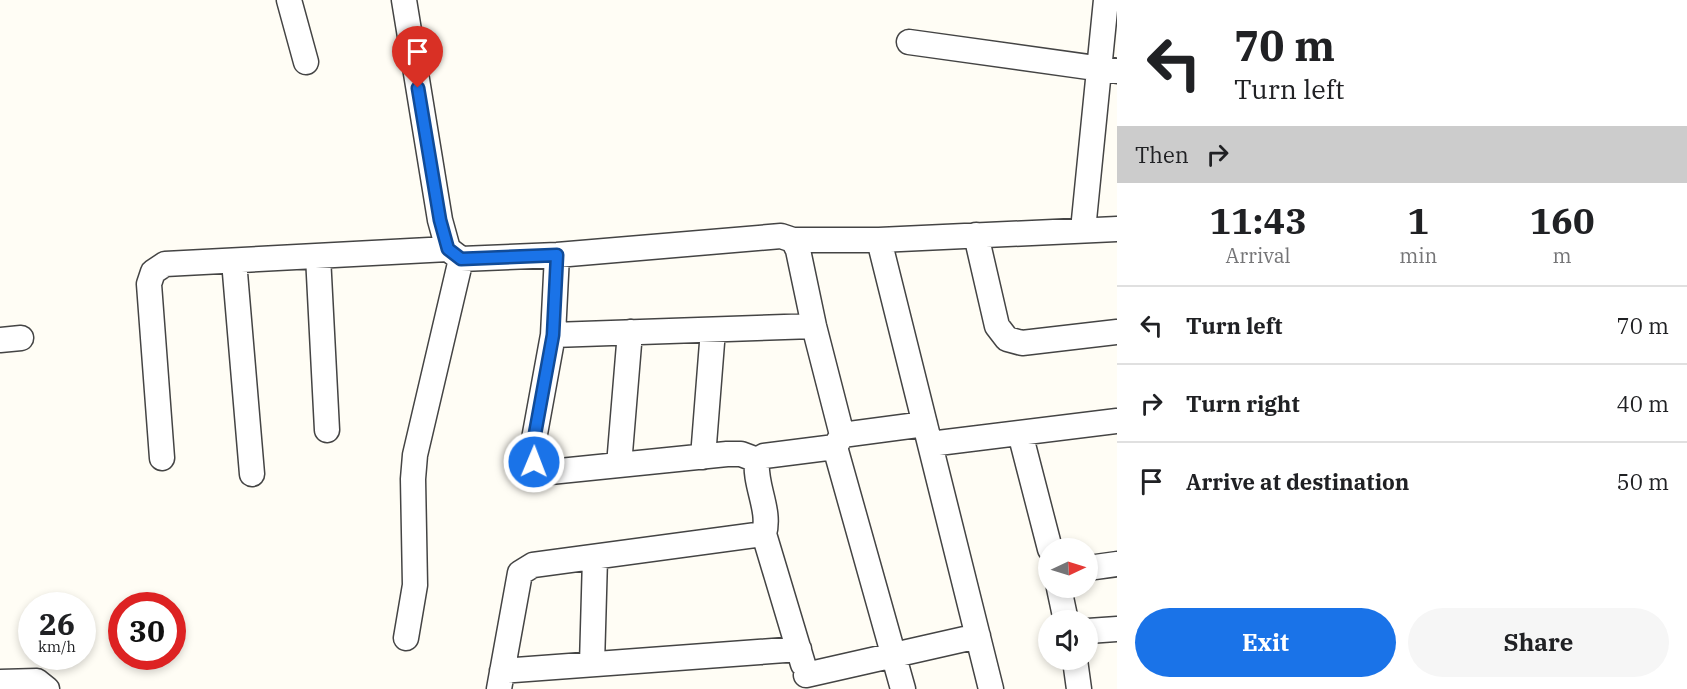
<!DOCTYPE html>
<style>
:root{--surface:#fff;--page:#f6f6f6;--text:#202124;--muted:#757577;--line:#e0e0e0;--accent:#1a73e8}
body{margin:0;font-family:"IBM Plex Serif",serif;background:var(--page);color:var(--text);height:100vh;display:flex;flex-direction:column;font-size:22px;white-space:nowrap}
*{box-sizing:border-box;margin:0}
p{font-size:20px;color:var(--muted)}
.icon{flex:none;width:33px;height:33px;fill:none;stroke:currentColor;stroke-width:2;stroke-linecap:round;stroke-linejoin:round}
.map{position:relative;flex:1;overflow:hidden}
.drawer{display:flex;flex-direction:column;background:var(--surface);width:570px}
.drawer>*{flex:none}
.guide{background:#fff;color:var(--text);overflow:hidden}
.needle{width:39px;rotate:86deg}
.buttons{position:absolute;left:1038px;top:538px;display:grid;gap:12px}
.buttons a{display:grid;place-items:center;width:60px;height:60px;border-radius:50%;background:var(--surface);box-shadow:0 3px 9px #0003;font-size:30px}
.speed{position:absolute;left:18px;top:592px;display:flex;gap:12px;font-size:30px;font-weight:700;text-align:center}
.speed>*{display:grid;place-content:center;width:78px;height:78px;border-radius:50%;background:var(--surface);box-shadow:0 3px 9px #0003;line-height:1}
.speed small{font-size:15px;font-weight:400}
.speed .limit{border:9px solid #d22;background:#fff;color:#111}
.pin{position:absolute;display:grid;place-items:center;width:51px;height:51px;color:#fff;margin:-62px -26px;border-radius:50% 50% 50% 0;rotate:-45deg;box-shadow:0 0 6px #0007}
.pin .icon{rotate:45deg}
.me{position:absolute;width:66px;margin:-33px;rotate:1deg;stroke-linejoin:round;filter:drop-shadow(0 0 4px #0008)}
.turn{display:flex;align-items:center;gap:21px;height:126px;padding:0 18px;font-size:27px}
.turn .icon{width:78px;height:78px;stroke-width:2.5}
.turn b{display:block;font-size:42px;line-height:51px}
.then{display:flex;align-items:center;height:57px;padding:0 18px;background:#0003;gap:12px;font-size:22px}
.eta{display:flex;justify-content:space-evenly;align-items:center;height:102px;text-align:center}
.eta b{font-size:36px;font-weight:700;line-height:42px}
.button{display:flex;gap:12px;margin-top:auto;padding:12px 18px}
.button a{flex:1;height:69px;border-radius:36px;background:var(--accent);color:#fff;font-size:24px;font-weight:700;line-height:69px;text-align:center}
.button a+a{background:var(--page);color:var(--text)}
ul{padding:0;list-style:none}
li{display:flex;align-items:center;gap:18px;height:78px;padding:0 18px;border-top:2px solid var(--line)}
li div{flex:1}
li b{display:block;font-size:22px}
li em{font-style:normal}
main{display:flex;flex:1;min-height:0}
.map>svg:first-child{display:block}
</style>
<main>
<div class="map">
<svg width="1117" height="689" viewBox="0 0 1117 689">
<rect width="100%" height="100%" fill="#fffdf5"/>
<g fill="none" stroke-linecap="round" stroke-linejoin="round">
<defs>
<path id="minor" d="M 289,0 L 306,62
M 404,0 L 440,220 L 448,249 L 461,259 L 557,255 L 781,236 L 793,240 L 798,250 L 814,326 L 842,435 L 835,447 L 764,456 L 757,460 C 754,485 771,510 764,534 L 533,565 L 520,573 L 499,689
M 909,42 L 1117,71
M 1083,230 L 1106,0
M 976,235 L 997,326 L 1007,339 L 1022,343 L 1117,332
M 793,240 L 879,240 L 1117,229
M 879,240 L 991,689
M 557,255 L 553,335 L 532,450 C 534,463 537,468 550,472 L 727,454 L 741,454 L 757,460
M 318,256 L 327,430
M 234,261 L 252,474
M 553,335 L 814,326
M 0,340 L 21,338
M 1020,433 L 1050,549
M 842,435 L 925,424
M 930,444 L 1117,421
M 835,447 L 903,689
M 703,457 L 713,330
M 162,458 L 149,284 L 153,272 L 165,264 L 448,249
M 619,465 L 630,332
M 764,534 L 803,664
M 1088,568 L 1117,564
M 1059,588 L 1066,621
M 1088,631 L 1117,629
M 406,638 L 415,585 L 413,479 L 415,455 L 461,259
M 1075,660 L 1079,689
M 592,664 L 595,558
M 502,671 L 799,649
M 806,675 L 978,636
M 0,682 L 37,681 L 47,689"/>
</defs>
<use href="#minor" stroke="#444" stroke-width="27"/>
<use href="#minor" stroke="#fff" stroke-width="24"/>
</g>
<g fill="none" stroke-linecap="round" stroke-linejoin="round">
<defs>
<path id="route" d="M 418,88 L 440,220 L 448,249 L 461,259 L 557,255 L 553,335 L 532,450 L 534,462"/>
</defs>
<use href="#route" stroke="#114b97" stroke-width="15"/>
<use href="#route" stroke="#1a73e8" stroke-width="10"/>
</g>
</svg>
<div class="buttons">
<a><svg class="needle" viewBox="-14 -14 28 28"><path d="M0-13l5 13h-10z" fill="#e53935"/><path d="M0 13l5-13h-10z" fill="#757577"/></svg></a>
<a><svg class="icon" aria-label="sound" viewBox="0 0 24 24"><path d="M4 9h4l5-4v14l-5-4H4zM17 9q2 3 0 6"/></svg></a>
</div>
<div class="speed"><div>26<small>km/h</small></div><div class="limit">30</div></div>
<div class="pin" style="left:418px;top:88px;background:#d93025"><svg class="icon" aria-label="arrive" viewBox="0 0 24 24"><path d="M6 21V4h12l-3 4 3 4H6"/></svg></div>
<svg class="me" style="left:534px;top:462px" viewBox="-20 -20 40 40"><circle r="17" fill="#1a73e8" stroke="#fff" stroke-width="3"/><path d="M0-11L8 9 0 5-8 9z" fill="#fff"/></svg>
</div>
<section class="drawer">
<div class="guide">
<div class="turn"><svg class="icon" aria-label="left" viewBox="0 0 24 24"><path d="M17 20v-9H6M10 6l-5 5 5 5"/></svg><div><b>70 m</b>Turn left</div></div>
<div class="then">Then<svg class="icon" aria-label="right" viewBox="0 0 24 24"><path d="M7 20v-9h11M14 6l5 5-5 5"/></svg></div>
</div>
<div class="eta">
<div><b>11:43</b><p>Arrival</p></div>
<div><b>1</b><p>min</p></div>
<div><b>160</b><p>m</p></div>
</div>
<ul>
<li><svg class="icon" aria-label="left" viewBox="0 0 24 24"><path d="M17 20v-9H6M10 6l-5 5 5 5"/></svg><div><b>Turn left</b></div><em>70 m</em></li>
<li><svg class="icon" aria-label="right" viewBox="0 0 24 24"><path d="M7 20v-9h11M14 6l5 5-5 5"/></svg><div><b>Turn right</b></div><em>40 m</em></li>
<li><svg class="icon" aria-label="arrive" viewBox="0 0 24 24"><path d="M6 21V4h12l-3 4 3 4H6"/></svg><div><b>Arrive at destination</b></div><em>50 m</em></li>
</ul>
<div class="button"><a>Exit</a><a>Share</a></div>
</section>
</main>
